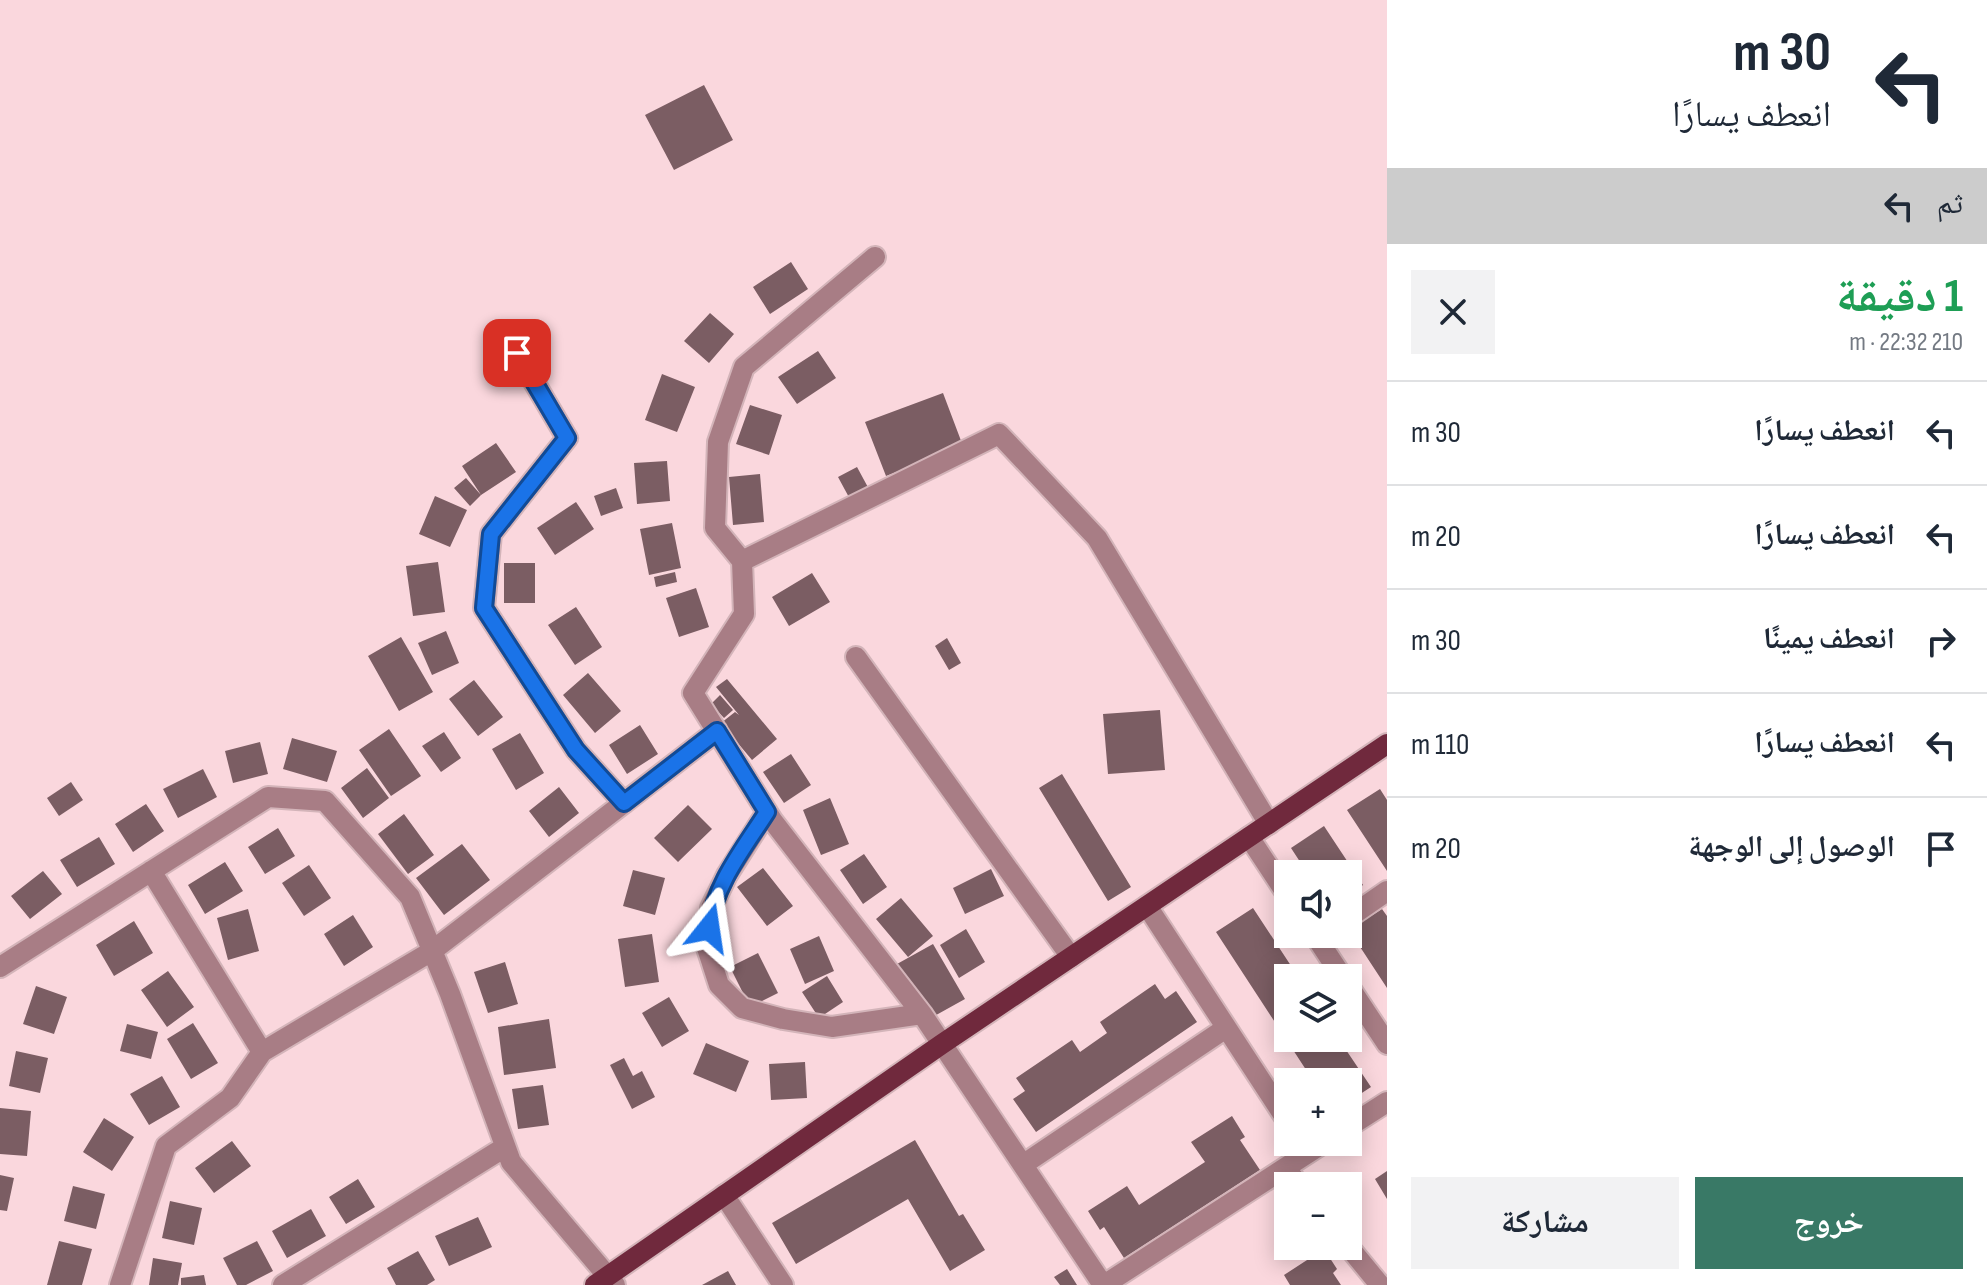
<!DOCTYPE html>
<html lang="ar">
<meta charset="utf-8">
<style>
:root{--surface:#fff;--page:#f2f2f3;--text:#1f2937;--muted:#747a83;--line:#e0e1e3;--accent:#397966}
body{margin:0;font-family:"Sofia Sans Condensed","Noto Naskh Arabic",sans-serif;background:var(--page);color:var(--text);direction:rtl;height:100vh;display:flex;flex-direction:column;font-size:30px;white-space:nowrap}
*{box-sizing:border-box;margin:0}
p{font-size:26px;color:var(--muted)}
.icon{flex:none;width:44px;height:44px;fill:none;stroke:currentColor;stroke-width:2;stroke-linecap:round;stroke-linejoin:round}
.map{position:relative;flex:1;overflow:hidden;direction:ltr}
.drawer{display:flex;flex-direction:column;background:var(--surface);width:600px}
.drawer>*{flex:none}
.banner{background:#fff;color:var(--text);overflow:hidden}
.controls{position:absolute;left:1274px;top:860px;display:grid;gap:16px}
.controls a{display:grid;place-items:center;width:88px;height:88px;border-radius:0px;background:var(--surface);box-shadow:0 4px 20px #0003;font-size:40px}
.pin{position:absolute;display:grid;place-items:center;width:68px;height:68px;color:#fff;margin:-34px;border-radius:16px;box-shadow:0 4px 12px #0006}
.me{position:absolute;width:88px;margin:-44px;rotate:15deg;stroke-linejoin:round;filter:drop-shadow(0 0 6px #0008)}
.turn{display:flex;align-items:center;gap:28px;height:168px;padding:0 24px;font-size:36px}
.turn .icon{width:104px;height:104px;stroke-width:2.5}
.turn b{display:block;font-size:56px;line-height:68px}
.then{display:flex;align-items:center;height:76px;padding:0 24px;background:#0003;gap:16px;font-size:30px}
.round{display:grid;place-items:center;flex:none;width:84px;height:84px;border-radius:0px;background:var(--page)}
.overview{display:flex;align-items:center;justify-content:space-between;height:136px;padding:0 24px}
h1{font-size:48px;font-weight:700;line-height:60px;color:#1e9e55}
.button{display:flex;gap:16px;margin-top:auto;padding:16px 24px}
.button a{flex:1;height:92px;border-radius:0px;background:var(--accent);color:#fff;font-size:32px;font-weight:700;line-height:92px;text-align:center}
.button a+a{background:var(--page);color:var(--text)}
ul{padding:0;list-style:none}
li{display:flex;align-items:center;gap:24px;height:104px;padding:0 24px;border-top:2px solid var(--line)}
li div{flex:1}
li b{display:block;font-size:30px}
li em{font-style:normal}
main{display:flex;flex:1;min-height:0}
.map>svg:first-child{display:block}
</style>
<main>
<section class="drawer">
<div class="banner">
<div class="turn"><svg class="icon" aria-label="left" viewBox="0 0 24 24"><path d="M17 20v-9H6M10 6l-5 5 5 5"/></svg><div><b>30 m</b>انعطف يسارًا</div></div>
<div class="then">ثم<svg class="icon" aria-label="left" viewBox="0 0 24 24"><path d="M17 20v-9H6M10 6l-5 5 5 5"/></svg></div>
</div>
<div class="overview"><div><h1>1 دقيقة</h1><p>210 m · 22:32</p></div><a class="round"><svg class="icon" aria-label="close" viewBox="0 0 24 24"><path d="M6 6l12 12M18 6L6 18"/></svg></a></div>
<ul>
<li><svg class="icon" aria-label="left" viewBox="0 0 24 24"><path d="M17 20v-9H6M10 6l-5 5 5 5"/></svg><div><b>انعطف يسارًا</b></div><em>30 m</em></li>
<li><svg class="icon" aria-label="left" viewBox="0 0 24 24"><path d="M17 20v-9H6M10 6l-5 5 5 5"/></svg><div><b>انعطف يسارًا</b></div><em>20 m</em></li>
<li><svg class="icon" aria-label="right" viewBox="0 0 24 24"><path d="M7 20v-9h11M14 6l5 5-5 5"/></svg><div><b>انعطف يمينًا</b></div><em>30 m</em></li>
<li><svg class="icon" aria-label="left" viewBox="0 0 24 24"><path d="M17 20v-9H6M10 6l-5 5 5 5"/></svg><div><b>انعطف يسارًا</b></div><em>110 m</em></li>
<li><svg class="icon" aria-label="arrive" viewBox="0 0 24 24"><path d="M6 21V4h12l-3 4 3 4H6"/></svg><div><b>الوصول إلى الوجهة</b></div><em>20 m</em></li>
</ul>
<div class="button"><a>خروج</a><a>مشاركة</a></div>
</section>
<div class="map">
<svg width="1387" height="1285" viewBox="0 0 1387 1285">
<rect width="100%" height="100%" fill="#fad7dd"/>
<path fill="#7b5d63" d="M 704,85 L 733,140 L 674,170 L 645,115 Z
M 791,262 L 808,289 L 770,314 L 753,287 Z
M 710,313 L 734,334 L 709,363 L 684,341 Z
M 818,351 L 836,378 L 797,404 L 778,377 Z
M 662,374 L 695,387 L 677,432 L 645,420 Z
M 943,393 L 963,446 L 886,476 L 865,422 Z
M 750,405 L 782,415 L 769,455 L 736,444 Z
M 496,443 L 516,472 L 481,495 L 470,506 L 454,488 L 466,478 L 481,495 L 462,466 Z
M 667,461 L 670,501 L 637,504 L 634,463 Z
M 857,467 L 870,491 L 851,501 L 838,477 Z
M 760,474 L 764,522 L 733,525 L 729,477 Z
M 616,488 L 623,508 L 601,516 L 594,496 Z
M 435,496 L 467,510 L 450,547 L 419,534 Z
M 576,502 L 594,529 L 555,555 L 537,528 Z
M 672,523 L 681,568 L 649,575 L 640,529 Z
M 438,562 L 445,612 L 413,616 L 406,566 Z
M 504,563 L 535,563 L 535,603 L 504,603 Z
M 675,572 L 677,582 L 656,587 L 654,577 Z
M 812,573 L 830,602 L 789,626 L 772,597 Z
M 696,588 L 709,627 L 679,637 L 666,598 Z
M 576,607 L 602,647 L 575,665 L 548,625 Z
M 446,631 L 459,663 L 432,675 L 418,643 Z
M 401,637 L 433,692 L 399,711 L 368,656 Z
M 947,638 L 961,663 L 949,670 L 935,646 Z
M 588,673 L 621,711 L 595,733 L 563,695 Z
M 727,679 L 777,739 L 752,760 L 721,723 L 735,712 L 739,715 L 716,687 Z
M 474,680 L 503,717 L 478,736 L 449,699 Z
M 720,695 L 733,710 L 724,718 L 711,704 Z
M 1160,710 L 1165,770 L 1108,774 L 1103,714 Z
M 640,725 L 658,754 L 627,774 L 609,745 Z
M 389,729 L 421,776 L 391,796 L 359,750 Z
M 444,732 L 461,758 L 441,772 L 422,746 Z
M 520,733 L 544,773 L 516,790 L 492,749 Z
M 292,738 L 337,751 L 327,782 L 283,769 Z
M 260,742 L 268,774 L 233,783 L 225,751 Z
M 791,754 L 811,785 L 784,803 L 763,772 Z
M 367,768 L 389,798 L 363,818 L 341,788 Z
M 203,769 L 217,797 L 178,818 L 163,789 Z
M 1062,774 L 1131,887 L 1108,901 L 1039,788 Z
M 71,782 L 83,800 L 59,816 L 47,798 Z
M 559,787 L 579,813 L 549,837 L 529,811 Z
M 1380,789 L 1387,800 L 1387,871 L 1347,810 Z
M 830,798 L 849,844 L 821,855 L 803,810 Z
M 146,804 L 164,831 L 133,852 L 115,824 Z
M 688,805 L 712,829 L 678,862 L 654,838 Z
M 404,814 L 434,855 L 408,874 L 378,834 Z
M 1324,826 L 1363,885 L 1348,895 L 1348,874 L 1308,874 L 1291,848 Z
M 278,828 L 295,856 L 265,874 L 248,847 Z
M 99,837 L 115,864 L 77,887 L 60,860 Z
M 462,844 L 490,880 L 444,915 L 416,878 Z
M 864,854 L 887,887 L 863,904 L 840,870 Z
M 225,862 L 243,891 L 205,914 L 188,885 Z
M 309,865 L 331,898 L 304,916 L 282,883 Z
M 763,868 L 793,906 L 767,926 L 737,887 Z
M 991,869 L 1004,896 L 965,914 L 953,888 Z
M 633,870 L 665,878 L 655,915 L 623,906 Z
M 43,871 L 62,894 L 30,919 L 11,896 Z
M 901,898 L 933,936 L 908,957 L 876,919 Z
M 1253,908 L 1299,978 L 1288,978 L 1288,1038 L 1338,1038 L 1371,1087 L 1348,1102 L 1348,1082 L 1314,1082 L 1216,932 Z
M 248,909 L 259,951 L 228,960 L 217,918 Z
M 1382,909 L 1387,916 L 1387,988 L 1349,930 Z
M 353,915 L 373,947 L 344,966 L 324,934 Z
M 134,921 L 153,953 L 114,976 L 96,945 Z
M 966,929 L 985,962 L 959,978 L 940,945 Z
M 652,934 L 659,982 L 625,987 L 618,939 Z
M 819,936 L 834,971 L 805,984 L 790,949 Z
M 933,944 L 965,999 L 929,1019 L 897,964 Z
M 758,953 L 778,993 L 750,1007 L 730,967 Z
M 505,962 L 518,1004 L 488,1013 L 474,972 Z
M 168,971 L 194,1007 L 167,1027 L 141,990 Z
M 827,976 L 843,1002 L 819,1018 L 802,992 Z
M 1155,984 L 1165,999 L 1176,991 L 1197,1022 L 1036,1132 L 1013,1099 L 1025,1091 L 1016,1078 L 1072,1040 L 1080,1052 L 1107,1033 L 1100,1022 Z
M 36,986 L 67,997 L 54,1034 L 23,1024 Z
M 669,997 L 689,1031 L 662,1047 L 642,1013 Z
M 549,1019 L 556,1068 L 504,1075 L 498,1027 Z
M 193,1023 L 218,1063 L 191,1079 L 167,1039 Z
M 127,1024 L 158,1032 L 151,1059 L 120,1051 Z
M 706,1043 L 749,1061 L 736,1092 L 693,1074 Z
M 16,1051 L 48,1058 L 40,1093 L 9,1086 Z
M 624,1058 L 633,1076 L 642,1071 L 655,1097 L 632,1109 L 610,1065 Z
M 805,1062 L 807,1098 L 771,1100 L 769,1064 Z
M 162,1076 L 180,1107 L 149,1125 L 130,1094 Z
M 543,1085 L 549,1125 L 518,1129 L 512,1089 Z
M 0,1108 L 31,1111 L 27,1156 L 0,1154 Z
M 1232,1116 L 1245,1137 L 1240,1140 L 1260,1170 L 1124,1258 L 1104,1227 L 1100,1230 L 1088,1211 L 1127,1186 L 1139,1205 L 1205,1162 L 1191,1142 Z
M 104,1118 L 134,1137 L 112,1171 L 83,1152 Z
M 915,1140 L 959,1216 L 963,1214 L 985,1250 L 950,1271 L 908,1199 L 796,1264 L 772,1223 Z
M 232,1141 L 251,1166 L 214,1193 L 195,1168 Z
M 1387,1171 L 1387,1199 L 1375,1179 Z
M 0,1175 L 14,1178 L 7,1211 L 0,1210 Z
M 358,1179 L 375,1207 L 346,1224 L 329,1197 Z
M 73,1186 L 105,1194 L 96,1229 L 64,1221 Z
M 170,1201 L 202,1208 L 194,1245 L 162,1238 Z
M 311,1209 L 326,1236 L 287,1258 L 272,1231 Z
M 478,1217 L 492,1247 L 449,1266 L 435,1236 Z
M 59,1241 L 92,1249 L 82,1285 L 47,1285 Z
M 257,1241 L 273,1271 L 246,1285 L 237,1285 L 223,1258 Z
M 1324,1249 L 1337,1269 L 1333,1273 L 1341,1285 L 1290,1285 L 1284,1275 Z
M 418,1251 L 435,1280 L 427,1285 L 396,1285 L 387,1268 Z
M 153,1258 L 182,1263 L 178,1285 L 149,1285 Z
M 1067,1269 L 1077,1285 L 1060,1285 L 1054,1277 Z
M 728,1271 L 736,1285 L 702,1285 Z
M 204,1275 L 206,1285 L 181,1285 L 181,1278 Z"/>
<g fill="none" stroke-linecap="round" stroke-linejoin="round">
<defs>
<path id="minor" d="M 875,257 L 744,367 L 718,442 L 715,528 L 742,561 L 744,614 L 693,693 L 772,820 L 922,1014 L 1103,1285
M 517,353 L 567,438 L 491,534 L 484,608 L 576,750 L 624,803
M 742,561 L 999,434 L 1097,538 L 1269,824
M 856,657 L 1071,957
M 767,812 L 727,875 L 711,908 L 707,948 L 719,985 L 742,1008 L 783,1019 L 832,1027 L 922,1014
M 1249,837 L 1288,896
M 151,871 L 262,1052
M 1147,906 L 1288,1122
M 1348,918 L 1387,891
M 1314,934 L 1343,978
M 0,967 L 268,797 L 325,801 L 410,897 L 450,994 L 511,1162 L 615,1285
M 1348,985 L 1387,1044
M 1348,1127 L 1387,1102
M 1024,1164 L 1226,1028
M 1285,1168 L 1300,1186
M 724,1195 L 783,1285
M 1348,1246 L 1380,1285
M 120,1285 L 166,1146 L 230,1098 L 262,1052 L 432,951 L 717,731
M 283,1285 L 505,1147
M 1104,1285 L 1325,1142"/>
<path id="major" d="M 595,1285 L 942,1044 L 1387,744"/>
</defs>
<use href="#minor" stroke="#d3b4b9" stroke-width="24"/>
<use href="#major" stroke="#d3b4b9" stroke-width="24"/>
<use href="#minor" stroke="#a87d85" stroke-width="20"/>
<use href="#major" stroke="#70293d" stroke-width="20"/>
</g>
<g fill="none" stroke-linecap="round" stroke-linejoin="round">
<defs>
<path id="route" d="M 517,353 L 567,438 L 491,534 L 484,608 L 576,750 L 624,803 L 717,731 L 767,812 C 744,848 714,885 709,928"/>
</defs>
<use href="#route" stroke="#114b97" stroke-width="20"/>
<use href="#route" stroke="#1a73e8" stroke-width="14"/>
</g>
</svg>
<div class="controls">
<a><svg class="icon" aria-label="sound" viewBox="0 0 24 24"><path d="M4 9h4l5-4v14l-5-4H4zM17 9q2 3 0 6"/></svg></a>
<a><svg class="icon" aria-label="layers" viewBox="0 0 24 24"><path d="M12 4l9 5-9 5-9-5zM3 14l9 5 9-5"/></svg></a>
<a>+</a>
<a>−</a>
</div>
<div class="pin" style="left:517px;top:353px;background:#d93025"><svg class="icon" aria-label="arrive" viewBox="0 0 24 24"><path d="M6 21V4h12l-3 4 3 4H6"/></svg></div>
<svg class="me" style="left:709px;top:928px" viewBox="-20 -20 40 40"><path d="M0-17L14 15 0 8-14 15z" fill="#1a73e8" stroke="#fff" stroke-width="4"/></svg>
</div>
</main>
